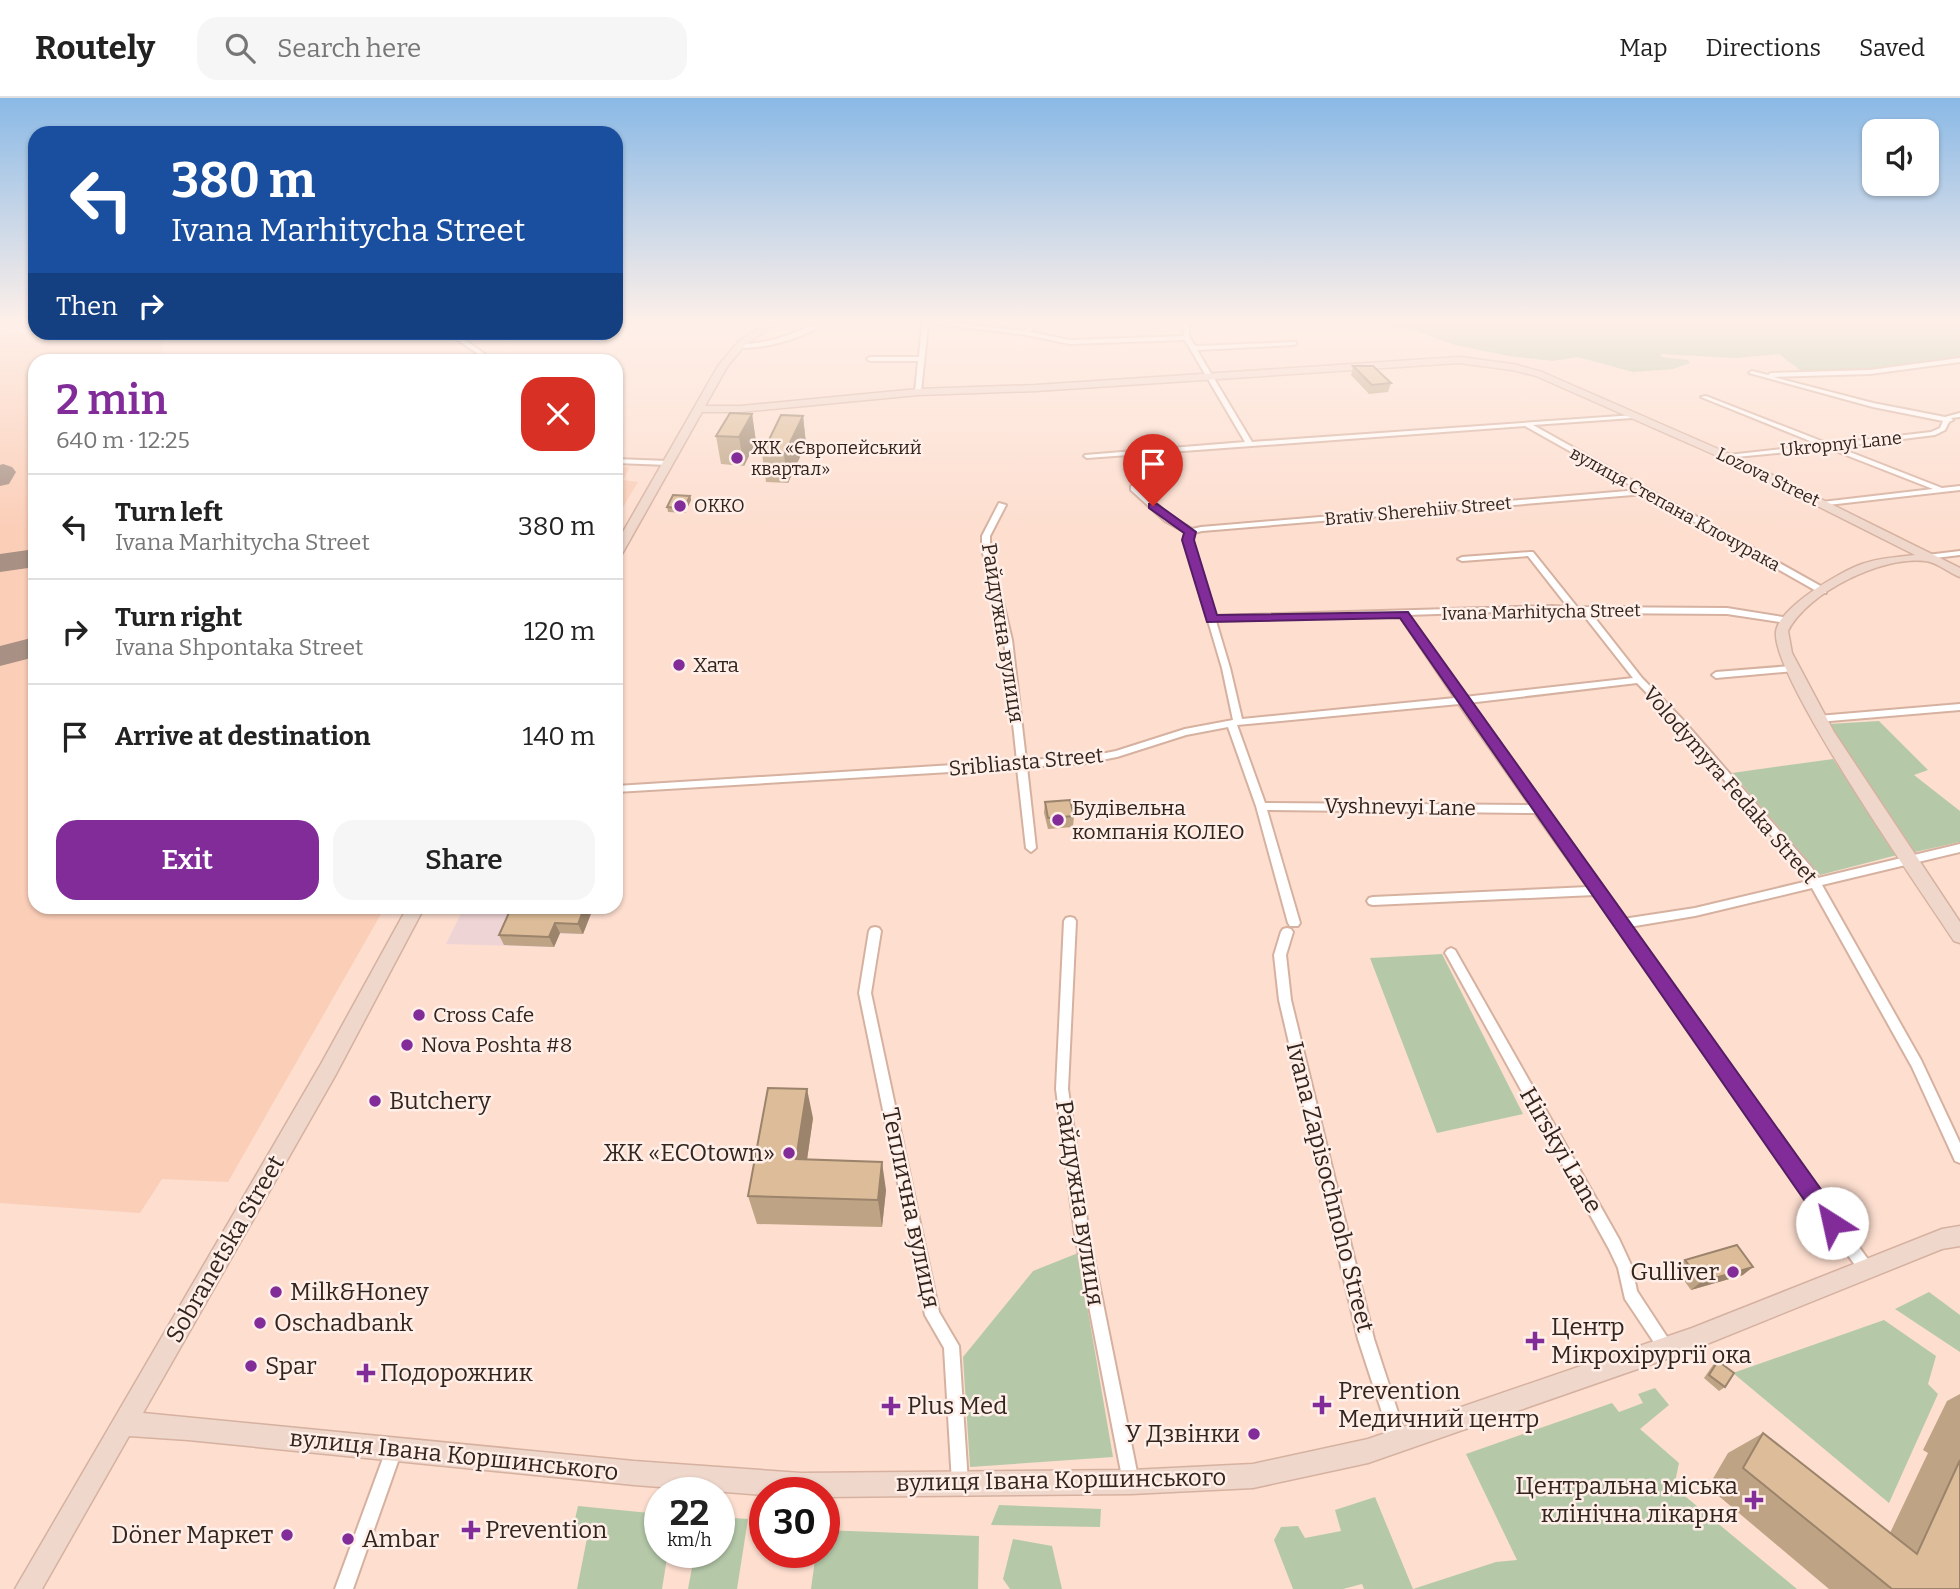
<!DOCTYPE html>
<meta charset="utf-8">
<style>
:root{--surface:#fff;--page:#f6f6f6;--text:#222;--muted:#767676;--line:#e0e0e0;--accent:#822c9a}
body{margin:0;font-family:Bitter,serif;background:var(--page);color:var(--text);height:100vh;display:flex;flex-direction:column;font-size:26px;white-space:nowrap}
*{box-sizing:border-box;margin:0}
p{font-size:23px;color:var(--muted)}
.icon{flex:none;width:38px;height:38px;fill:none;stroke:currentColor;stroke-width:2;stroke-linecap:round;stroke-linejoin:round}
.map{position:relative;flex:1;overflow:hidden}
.side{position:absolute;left:28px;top:256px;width:595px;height:560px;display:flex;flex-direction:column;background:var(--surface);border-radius:21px;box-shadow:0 2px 5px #0004}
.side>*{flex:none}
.hud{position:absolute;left:28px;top:28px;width:595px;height:214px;border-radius:21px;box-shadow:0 2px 5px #0004;background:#1a4fa0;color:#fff;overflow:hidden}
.tools{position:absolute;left:1862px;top:21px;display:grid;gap:14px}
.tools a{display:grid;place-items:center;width:77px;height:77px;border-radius:14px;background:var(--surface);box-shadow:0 2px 5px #0004;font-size:35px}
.speed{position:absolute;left:644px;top:1379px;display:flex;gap:14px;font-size:35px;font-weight:700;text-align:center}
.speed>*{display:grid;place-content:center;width:91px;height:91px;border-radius:50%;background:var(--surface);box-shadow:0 2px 5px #0004;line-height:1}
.speed small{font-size:18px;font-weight:400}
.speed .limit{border:10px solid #d22;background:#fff;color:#111}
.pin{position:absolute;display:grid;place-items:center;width:60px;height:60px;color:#fff;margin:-72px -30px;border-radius:50% 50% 50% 0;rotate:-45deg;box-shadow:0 0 7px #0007}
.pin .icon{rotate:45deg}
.me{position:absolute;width:77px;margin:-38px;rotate:325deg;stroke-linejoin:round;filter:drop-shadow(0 0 5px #0008)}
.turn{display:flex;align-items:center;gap:24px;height:147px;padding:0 28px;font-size:32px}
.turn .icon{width:91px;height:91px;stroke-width:2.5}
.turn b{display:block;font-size:49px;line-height:60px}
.then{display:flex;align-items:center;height:66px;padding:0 28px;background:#0003;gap:14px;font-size:26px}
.round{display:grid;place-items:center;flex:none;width:74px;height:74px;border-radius:21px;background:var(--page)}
.head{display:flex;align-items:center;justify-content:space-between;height:119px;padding:0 28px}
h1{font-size:42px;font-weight:600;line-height:52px;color:var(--accent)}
.button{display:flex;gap:14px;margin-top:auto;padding:14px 28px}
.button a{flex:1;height:80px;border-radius:21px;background:var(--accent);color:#fff;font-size:28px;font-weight:600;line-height:80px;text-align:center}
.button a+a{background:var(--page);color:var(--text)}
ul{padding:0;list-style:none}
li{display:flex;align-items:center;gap:21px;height:105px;padding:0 28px;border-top:2px solid var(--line)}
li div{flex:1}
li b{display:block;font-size:26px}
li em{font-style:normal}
header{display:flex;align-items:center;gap:42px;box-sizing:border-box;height:98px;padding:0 35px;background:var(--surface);border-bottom:2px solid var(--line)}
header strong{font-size:33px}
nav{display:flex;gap:38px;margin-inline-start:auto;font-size:24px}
.search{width:490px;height:63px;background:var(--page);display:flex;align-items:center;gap:18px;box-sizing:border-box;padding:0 24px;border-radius:21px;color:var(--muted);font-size:26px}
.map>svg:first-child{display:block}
</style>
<header>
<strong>Routely</strong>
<div class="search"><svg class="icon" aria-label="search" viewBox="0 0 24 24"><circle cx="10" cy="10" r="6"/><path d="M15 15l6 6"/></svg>Search here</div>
<nav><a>Map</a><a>Directions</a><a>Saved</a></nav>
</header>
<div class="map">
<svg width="1960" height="1491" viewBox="0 0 1960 1491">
<rect width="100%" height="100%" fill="#fddecf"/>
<path fill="#fbceb8" d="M 166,235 L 161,262 L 35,262 L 35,808 L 385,809 L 228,1084 L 162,1081 L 140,1115 L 0,1105 L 0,237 Z
M 616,369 L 630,369 L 623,382 L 638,384 L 616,421 Z"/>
<path fill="#efd4d5" d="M 464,809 L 594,809 L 583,836 L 560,836 L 554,849 L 446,846 Z"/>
<path fill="#b5c9a9" d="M 1330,222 L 1960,222 L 1960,262 L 1933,268 L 1861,274 L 1805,276 L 1779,256 L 1736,260 L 1660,256 L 1662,259 L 1688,262 L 1690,265 L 1673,271 L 1633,274 L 1578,259 L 1553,263 L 1509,258 L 1455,247 L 1411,231 Z
M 1879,623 L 1928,672 L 1914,677 L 1960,713 L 1960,744 L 1915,754 L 1829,626 Z
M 1833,661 L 1897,757 L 1820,777 L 1732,675 Z
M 1442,856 L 1523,1016 L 1437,1035 L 1370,860 Z
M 1078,1155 L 1113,1359 L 970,1369 L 963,1259 L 1033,1173 Z
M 1929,1194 L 1960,1217 L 1960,1254 L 1895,1211 Z
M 1884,1222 L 1936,1258 L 1928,1286 L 1938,1296 L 1889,1405 L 1733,1275 Z
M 1655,1290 L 1669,1307 L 1640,1331 L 1679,1365 L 1674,1389 L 1797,1491 L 1364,1491 L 1362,1486 L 1343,1491 L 1293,1491 L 1274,1442 L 1281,1429 L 1298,1428 L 1305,1440 L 1341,1433 L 1335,1412 L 1375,1399 L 1413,1491 L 1496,1464 L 1517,1462 L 1466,1356 L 1612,1305 L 1619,1314 L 1643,1305 L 1638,1296 Z
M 999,1407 L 1101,1411 L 1100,1429 L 991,1427 Z
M 578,1408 L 660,1416 L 660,1454 L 668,1454 L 662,1491 L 577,1491 L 589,1430 L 573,1430 Z
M 719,1419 L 748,1421 L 737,1491 L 688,1491 L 695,1454 L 719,1454 Z
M 824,1432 L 979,1438 L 978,1491 L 811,1491 L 816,1454 L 824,1454 Z
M 1013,1441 L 1052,1448 L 1062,1491 L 1010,1491 L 1003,1481 Z"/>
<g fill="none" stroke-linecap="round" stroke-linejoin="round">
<path stroke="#9dc0e2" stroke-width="2.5" d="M 1932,222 L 1960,231"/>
<path fill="#a89084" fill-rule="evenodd" d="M 3,366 L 12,369 L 16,374 L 9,386 L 0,388 L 0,367 Z
M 35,451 L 35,469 L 0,474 L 0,456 Z
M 35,539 L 35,559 L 0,568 L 0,548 Z"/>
<defs>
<path id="street" d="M 822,222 L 830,222 C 803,240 771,250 739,250 L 736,248 L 739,246 C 770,246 795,236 822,222 Z
M 927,222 L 1025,233 L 1036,222 L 1042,222 L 1030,234 L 1070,242 L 1184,238 L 1182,222 L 1188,222 L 1190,240 L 1195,248 L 1296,244 L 1296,246 L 1294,247 L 1197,252 L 1252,344 L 1634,317 L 1634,319 L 1632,320 L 1533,327 L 1826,491 L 1826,495 L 1820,495 L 1645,396 L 1202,433 L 1194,435 L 1192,442 L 1215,518 L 1552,508 L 1568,509 L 1528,458 L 1462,463 L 1458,461 L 1462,459 L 1530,454 L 1533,454 L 1577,509 L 1727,510 L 1789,520 L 1789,524 L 1786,525 L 1727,516 L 1591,515 L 1642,580 L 1682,621 L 1812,770 L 1818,780 L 1960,746 L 1960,754 L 1822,787 L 1921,962 L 1960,1045 L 1960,1065 L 1955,1063 L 1912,969 L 1812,790 L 1695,818 L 1629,829 L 1872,1167 L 1874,1172 L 1872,1177 L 1867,1179 L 1862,1177 L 1594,797 L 1373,807 L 1369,806 L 1367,803 L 1369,800 L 1373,799 L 1588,789 L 1535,715 L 1267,712 L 1300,825 L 1298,828 L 1290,828 L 1288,825 L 1256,708 L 1228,629 L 1186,637 L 1117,659 L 1086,665 L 1027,669 L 1036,750 L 1031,754 L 1026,750 L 1017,670 L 616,694 L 616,688 L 1017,663 L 1004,542 L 982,451 L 982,438 L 999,405 L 1006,407 L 990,438 L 990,451 L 1012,542 L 1026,662 L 1086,659 L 1116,653 L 1185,631 L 1233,622 L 1222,570 L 1184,442 L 1187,435 L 1165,423 L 1131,392 L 1131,388 L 1137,388 L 1171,419 L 1192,431 L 1201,429 L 1639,392 L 1525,328 L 1087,360 L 1084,358 L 1085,357 L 1245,344 L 1185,242 L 1070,246 L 1026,237 L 930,225 L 928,227 L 921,294 L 918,296 L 915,294 L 918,263 L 870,263 L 867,261 L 870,259 L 919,259 L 922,226 ZM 1552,512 L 1582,515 L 1633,580 L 1464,599 L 1407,517 ZM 1399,517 L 1455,600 L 1242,621 L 1230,570 L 1216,523 ZM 1637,585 L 1676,625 L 1804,776 L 1808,783 L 1695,810 L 1623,821 L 1468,605 ZM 1459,606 L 1530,707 L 1265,705 L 1237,627 Z
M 309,234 L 327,234 L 316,239 Z
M 446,234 L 454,234 L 493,262 L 487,262 Z
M 1960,260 L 1960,264 L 1870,276 L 1773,279 L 1873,305 L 1945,319 L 1960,315 L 1960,319 L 1951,320 L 1953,322 L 1949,324 L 1945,332 L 1935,337 L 1837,349 L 1942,390 L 1960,388 L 1960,392 L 1819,408 L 1819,404 L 1822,404 L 1933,391 L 1828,350 L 1726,360 L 1725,359 L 1728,357 L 1820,347 L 1701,299 L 1706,298 L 1829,346 L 1931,334 L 1940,330 L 1943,323 L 1873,309 L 1749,275 L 1752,273 L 1768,277 L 1771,275 L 1870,272 Z
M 616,361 L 668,363 L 671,365 L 668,367 L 616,365 Z
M 1960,453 L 1960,457 L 1927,461 L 1923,459 L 1927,457 Z
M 1791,568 L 1795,571 L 1794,573 L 1716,580 L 1712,577 L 1716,574 Z
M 1960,606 L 1960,612 L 1818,624 L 1813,621 L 1818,618 Z
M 1070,819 L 1074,820 L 1076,823 L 1068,991 L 1089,1136 L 1139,1384 L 1137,1390 L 1131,1392 L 1125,1390 L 1123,1384 L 1075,1136 L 1056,991 L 1064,823 L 1066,820 Z
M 875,829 L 879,830 L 881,833 L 871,895 L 939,1214 L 959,1248 L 968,1385 L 966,1391 L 960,1393 L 954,1391 L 952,1385 L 944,1250 L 925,1217 L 859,895 L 869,833 L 871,830 Z
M 1287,830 L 1291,831 L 1293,834 L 1286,857 L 1291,902 L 1374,1241 L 1407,1342 L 1405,1348 L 1399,1350 L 1393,1348 L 1391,1342 L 1358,1241 L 1279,902 L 1274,857 L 1281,834 L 1283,831 Z
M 1451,850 L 1455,852 L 1619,1141 L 1632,1169 L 1637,1193 L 1671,1245 L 1674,1250 L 1671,1255 L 1666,1258 L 1661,1255 L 1625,1201 L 1618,1170 L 1609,1151 L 1447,858 L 1445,855 L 1447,852 Z
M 394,1344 L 400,1346 L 402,1352 L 353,1491 L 335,1491 L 386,1352 L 388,1346 Z"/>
<path id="secondary" d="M 771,222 L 781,222 L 745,247 L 727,269 L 705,308 L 740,308 L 918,291 L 1036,287 L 1459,259 L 1513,266 L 1542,274 L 1732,357 L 1960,470 L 1960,479 C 1949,475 1937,464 1925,463 C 1882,458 1808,494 1788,533 L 1792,555 L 1834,634 L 1960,824 L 1960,845 L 1954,843 C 1922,794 1771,579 1776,534 C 1778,510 1841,473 1862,466 C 1879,460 1897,459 1915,457 L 1724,361 L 1536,278 L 1512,272 L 1459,265 L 1036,293 L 918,297 L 740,314 L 702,314 L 622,456 L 616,460 L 616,446 L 718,268 L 739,243 Z
M 408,808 L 425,808 L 335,978 L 143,1315 L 634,1363 L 801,1375 L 1131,1372 L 1253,1366 L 1368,1341 L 1692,1230 L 1942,1131 L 1960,1128 L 1960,1148 L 1942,1151 L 1692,1252 L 1368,1365 L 1253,1390 L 1131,1396 L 824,1399 L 824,1395 L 765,1397 L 634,1387 L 188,1342 L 129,1338 L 42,1491 L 15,1491 L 321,966 Z"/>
</defs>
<use href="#street" stroke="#d6b1a0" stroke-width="4"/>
<use href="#secondary" stroke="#d6b1a0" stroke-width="3"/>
<use href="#street" fill="#fff" fill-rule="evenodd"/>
<use href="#secondary" fill="#efd7cb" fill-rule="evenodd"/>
</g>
<path fill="#bea384" d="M 1353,268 L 1391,285 L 1388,294 L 1369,296 L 1351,277 Z
M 752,316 L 756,344 L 744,368 L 721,366 L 716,338 Z
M 803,318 L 806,346 L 788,385 L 766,384 L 762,356 Z
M 690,398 L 691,402 L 685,415 L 668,414 L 667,409 Z
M 1045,704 L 1074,718 L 1073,729 L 1048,731 L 1044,715 Z
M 512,808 L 594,808 L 583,836 L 560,835 L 554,849 L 504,847 L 499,837 Z
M 813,1020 L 807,1062 L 886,1092 L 882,1129 L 757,1126 L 748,1098 Z
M 1685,1162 L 1743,1177 L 1691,1192 L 1675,1170 Z
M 1718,1263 L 1725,1289 L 1719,1293 L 1704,1280 L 1713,1267 Z
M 1960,1296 L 1960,1491 L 1829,1491 L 1708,1389 L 1728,1355 L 1763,1335 L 1890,1435 L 1928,1355 L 1923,1352 L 1947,1303 Z"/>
<path fill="#9b846b" d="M 752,316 L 756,344 L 744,368 L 739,339 Z
M 803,318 L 806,346 L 788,385 L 784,357 Z
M 690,398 L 691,402 L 685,415 L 684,410 Z
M 585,808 L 594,808 L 583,836 L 578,826 Z
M 555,825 L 560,835 L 554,849 L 549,839 Z
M 807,991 L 813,1020 L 803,1089 L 796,1061 Z
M 882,1064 L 886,1092 L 882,1129 L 878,1102 Z
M 1753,1169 L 1743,1177 L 1691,1192 L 1701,1184 Z"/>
<path fill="#ddbd99" stroke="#9b846b" stroke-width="2" d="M 1353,268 L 1373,268 L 1391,285 L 1372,287 Z
M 730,315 L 752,316 L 739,339 L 716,338 Z
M 781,317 L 803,318 L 784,357 L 762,356 Z
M 673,397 L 690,398 L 684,410 L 667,409 Z
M 1070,702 L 1074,718 L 1048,720 L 1045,704 Z
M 512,808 L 585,808 L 578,826 L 555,825 L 549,839 L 499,837 Z
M 768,990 L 807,991 L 796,1061 L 882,1064 L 878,1102 L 748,1098 Z
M 1737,1147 L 1753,1169 L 1701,1184 L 1685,1162 Z
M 1718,1263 L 1734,1275 L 1725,1289 L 1709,1277 Z
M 1763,1335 L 1917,1456 L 1960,1362 L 1960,1491 L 1892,1491 L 1743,1370 Z"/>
<linearGradient id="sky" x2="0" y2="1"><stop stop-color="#8ab9e6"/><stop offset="0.52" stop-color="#fef0e9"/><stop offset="1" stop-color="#fef0e9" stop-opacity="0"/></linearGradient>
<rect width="1960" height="431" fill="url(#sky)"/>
<path fill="#822c9a" stroke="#541d64" stroke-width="2" d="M 1149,406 L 1157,406 L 1196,434 L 1194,442 L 1217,517 L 1408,514 L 1840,1118 L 1843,1125 L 1840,1132 L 1832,1135 L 1825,1132 L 1400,520 L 1207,524 L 1182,442 L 1184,435 L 1149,410 Z"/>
<g fill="#822c9a" stroke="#ffefe8" stroke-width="2.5">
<circle cx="737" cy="360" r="7"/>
<circle cx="680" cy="408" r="7"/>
<circle cx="679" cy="567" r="7"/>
<circle cx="1058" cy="722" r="7"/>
<circle cx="419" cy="917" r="7"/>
<circle cx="407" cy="947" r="7"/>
<circle cx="375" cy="1003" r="7"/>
<circle cx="789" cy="1055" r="7"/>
<circle cx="1733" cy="1174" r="7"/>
<circle cx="276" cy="1194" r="7"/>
<circle cx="260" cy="1225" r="7"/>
<path d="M1531.5 1232.5h7v7h7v7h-7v7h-7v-7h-7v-7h7z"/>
<circle cx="251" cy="1268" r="7"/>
<path d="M362.5 1264.5h7v7h7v7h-7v7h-7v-7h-7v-7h7z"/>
<path d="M1318.5 1296.5h7v7h7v7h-7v7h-7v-7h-7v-7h7z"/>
<path d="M887.5 1297.5h7v7h7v7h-7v7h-7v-7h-7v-7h7z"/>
<circle cx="1254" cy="1336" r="7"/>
<path d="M1750.5 1391.5h7v7h7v7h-7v7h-7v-7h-7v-7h7z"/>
<path d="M467.5 1421.5h7v7h7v7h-7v7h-7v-7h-7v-7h7z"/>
<circle cx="287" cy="1437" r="7"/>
<circle cx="348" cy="1441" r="7"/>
</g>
<g text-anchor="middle" stroke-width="5" stroke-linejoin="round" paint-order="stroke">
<g font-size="18" fill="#32251e" stroke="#ffefe8">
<text transform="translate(1841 346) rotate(-6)" y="6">Ukropnyi Lane</text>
<text transform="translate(1768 379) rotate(26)" y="6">Lozova Street</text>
<text transform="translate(1675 411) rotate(29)" y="6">вулиця Степана Клочурака</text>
<text transform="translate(1418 413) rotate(-5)" y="6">Brativ Sherehiiv Street</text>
<text transform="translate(1541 514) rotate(-1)" y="6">Ivana Marhitycha Street</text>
</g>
<g font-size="18" fill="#32251e" stroke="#ffefe8" text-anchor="start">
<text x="751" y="356">ЖК «Європейський<tspan x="751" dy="21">квартал»</tspan></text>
<text x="694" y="414">OKKO</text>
</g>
<g font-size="21" fill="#32251e" stroke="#ffefe8">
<text transform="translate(1003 535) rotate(81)" y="7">Райдужна вулиця</text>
<text transform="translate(1026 664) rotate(-5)" y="7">Sribliasta Street</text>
<text transform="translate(1730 687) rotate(49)" y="7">Volodymyra Fedaka Street</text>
<text transform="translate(1400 709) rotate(1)" y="7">Vyshnevyi Lane</text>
</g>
<g font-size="21" fill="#32251e" stroke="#ffefe8" text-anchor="start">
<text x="693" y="574">Хата</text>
<text x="1072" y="717">Будівельна<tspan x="1072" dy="24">компанія КОЛЕО</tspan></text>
<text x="433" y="924">Cross Cafe</text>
<text x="421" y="954">Nova Poshta #8</text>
</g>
<g font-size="24" fill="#32251e" stroke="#ffefe8" text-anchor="start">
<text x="389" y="1011">Butchery</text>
<text x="775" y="1063" text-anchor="end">ЖК «ECOtown»</text>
<text x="1719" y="1182" text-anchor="end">Gulliver</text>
<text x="290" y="1202">Milk&amp;Honey</text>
<text x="274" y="1233">Oschadbank</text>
<text x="1551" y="1237">Центр<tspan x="1551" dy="28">Мікрохірургії ока</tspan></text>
<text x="265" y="1276">Spar</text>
<text x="380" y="1283">Подорожник</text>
<text x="1338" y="1301">Prevention<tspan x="1338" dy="28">Медичний центр</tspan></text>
<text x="907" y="1316">Plus Med</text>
<text x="1240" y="1344" text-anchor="end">У Дзвінки</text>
<text x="1738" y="1396" text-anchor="end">Центральна міська<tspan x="1738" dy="28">клінічна лікарня</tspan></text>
<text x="485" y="1440">Prevention</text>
<text x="273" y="1445" text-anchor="end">Döner Маркет</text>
<text x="362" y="1449">Ambar</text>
</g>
<g font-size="24" fill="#32251e" stroke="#ffefe8">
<text transform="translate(1561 1052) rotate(60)" y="8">Hirskyi Lane</text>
<text transform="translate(1330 1089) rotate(76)" y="8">Ivana Zapisochnoho Street</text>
<text transform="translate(1080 1105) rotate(81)" y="8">Райдужна вулиця</text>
<text transform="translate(911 1110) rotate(78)" y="8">Теплична вулиця</text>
<text transform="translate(225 1151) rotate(-60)" y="8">Sobranetska Street</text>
<text transform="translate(454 1357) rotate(6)" y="8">вулиця Івана Коршинського</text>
<text transform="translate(1061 1382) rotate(-1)" y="8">вулиця Івана Коршинського</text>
</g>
</g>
</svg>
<div class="tools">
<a><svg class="icon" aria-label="sound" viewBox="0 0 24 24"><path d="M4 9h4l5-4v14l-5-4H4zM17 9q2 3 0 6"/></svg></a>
</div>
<div class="speed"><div>22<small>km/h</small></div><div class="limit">30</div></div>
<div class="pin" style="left:1153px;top:408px;background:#d93025"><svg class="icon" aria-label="arrive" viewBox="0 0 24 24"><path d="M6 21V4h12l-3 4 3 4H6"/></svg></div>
<svg class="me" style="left:1832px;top:1125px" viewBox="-20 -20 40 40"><circle r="19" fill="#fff"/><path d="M0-13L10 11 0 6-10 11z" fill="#822c9a"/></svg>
<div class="hud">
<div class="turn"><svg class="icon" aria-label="left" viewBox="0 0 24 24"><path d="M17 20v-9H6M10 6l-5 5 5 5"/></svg><div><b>380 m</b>Ivana Marhitycha Street</div></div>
<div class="then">Then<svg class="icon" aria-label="right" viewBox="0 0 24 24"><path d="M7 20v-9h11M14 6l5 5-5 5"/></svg></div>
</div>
<section class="side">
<div class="head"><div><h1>2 min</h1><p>640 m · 12:25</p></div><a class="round" style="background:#d93025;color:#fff"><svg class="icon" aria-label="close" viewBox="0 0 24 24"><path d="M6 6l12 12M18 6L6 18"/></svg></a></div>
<ul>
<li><svg class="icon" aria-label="left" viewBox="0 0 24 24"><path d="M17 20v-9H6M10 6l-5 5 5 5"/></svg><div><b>Turn left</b><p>Ivana Marhitycha Street</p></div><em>380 m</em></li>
<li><svg class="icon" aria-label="right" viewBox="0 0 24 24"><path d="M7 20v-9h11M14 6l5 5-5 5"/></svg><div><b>Turn right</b><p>Ivana Shpontaka Street</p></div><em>120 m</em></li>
<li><svg class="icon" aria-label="arrive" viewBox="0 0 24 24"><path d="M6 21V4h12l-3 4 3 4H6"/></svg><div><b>Arrive at destination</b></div><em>140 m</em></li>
</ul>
<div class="button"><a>Exit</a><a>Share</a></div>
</section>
</div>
